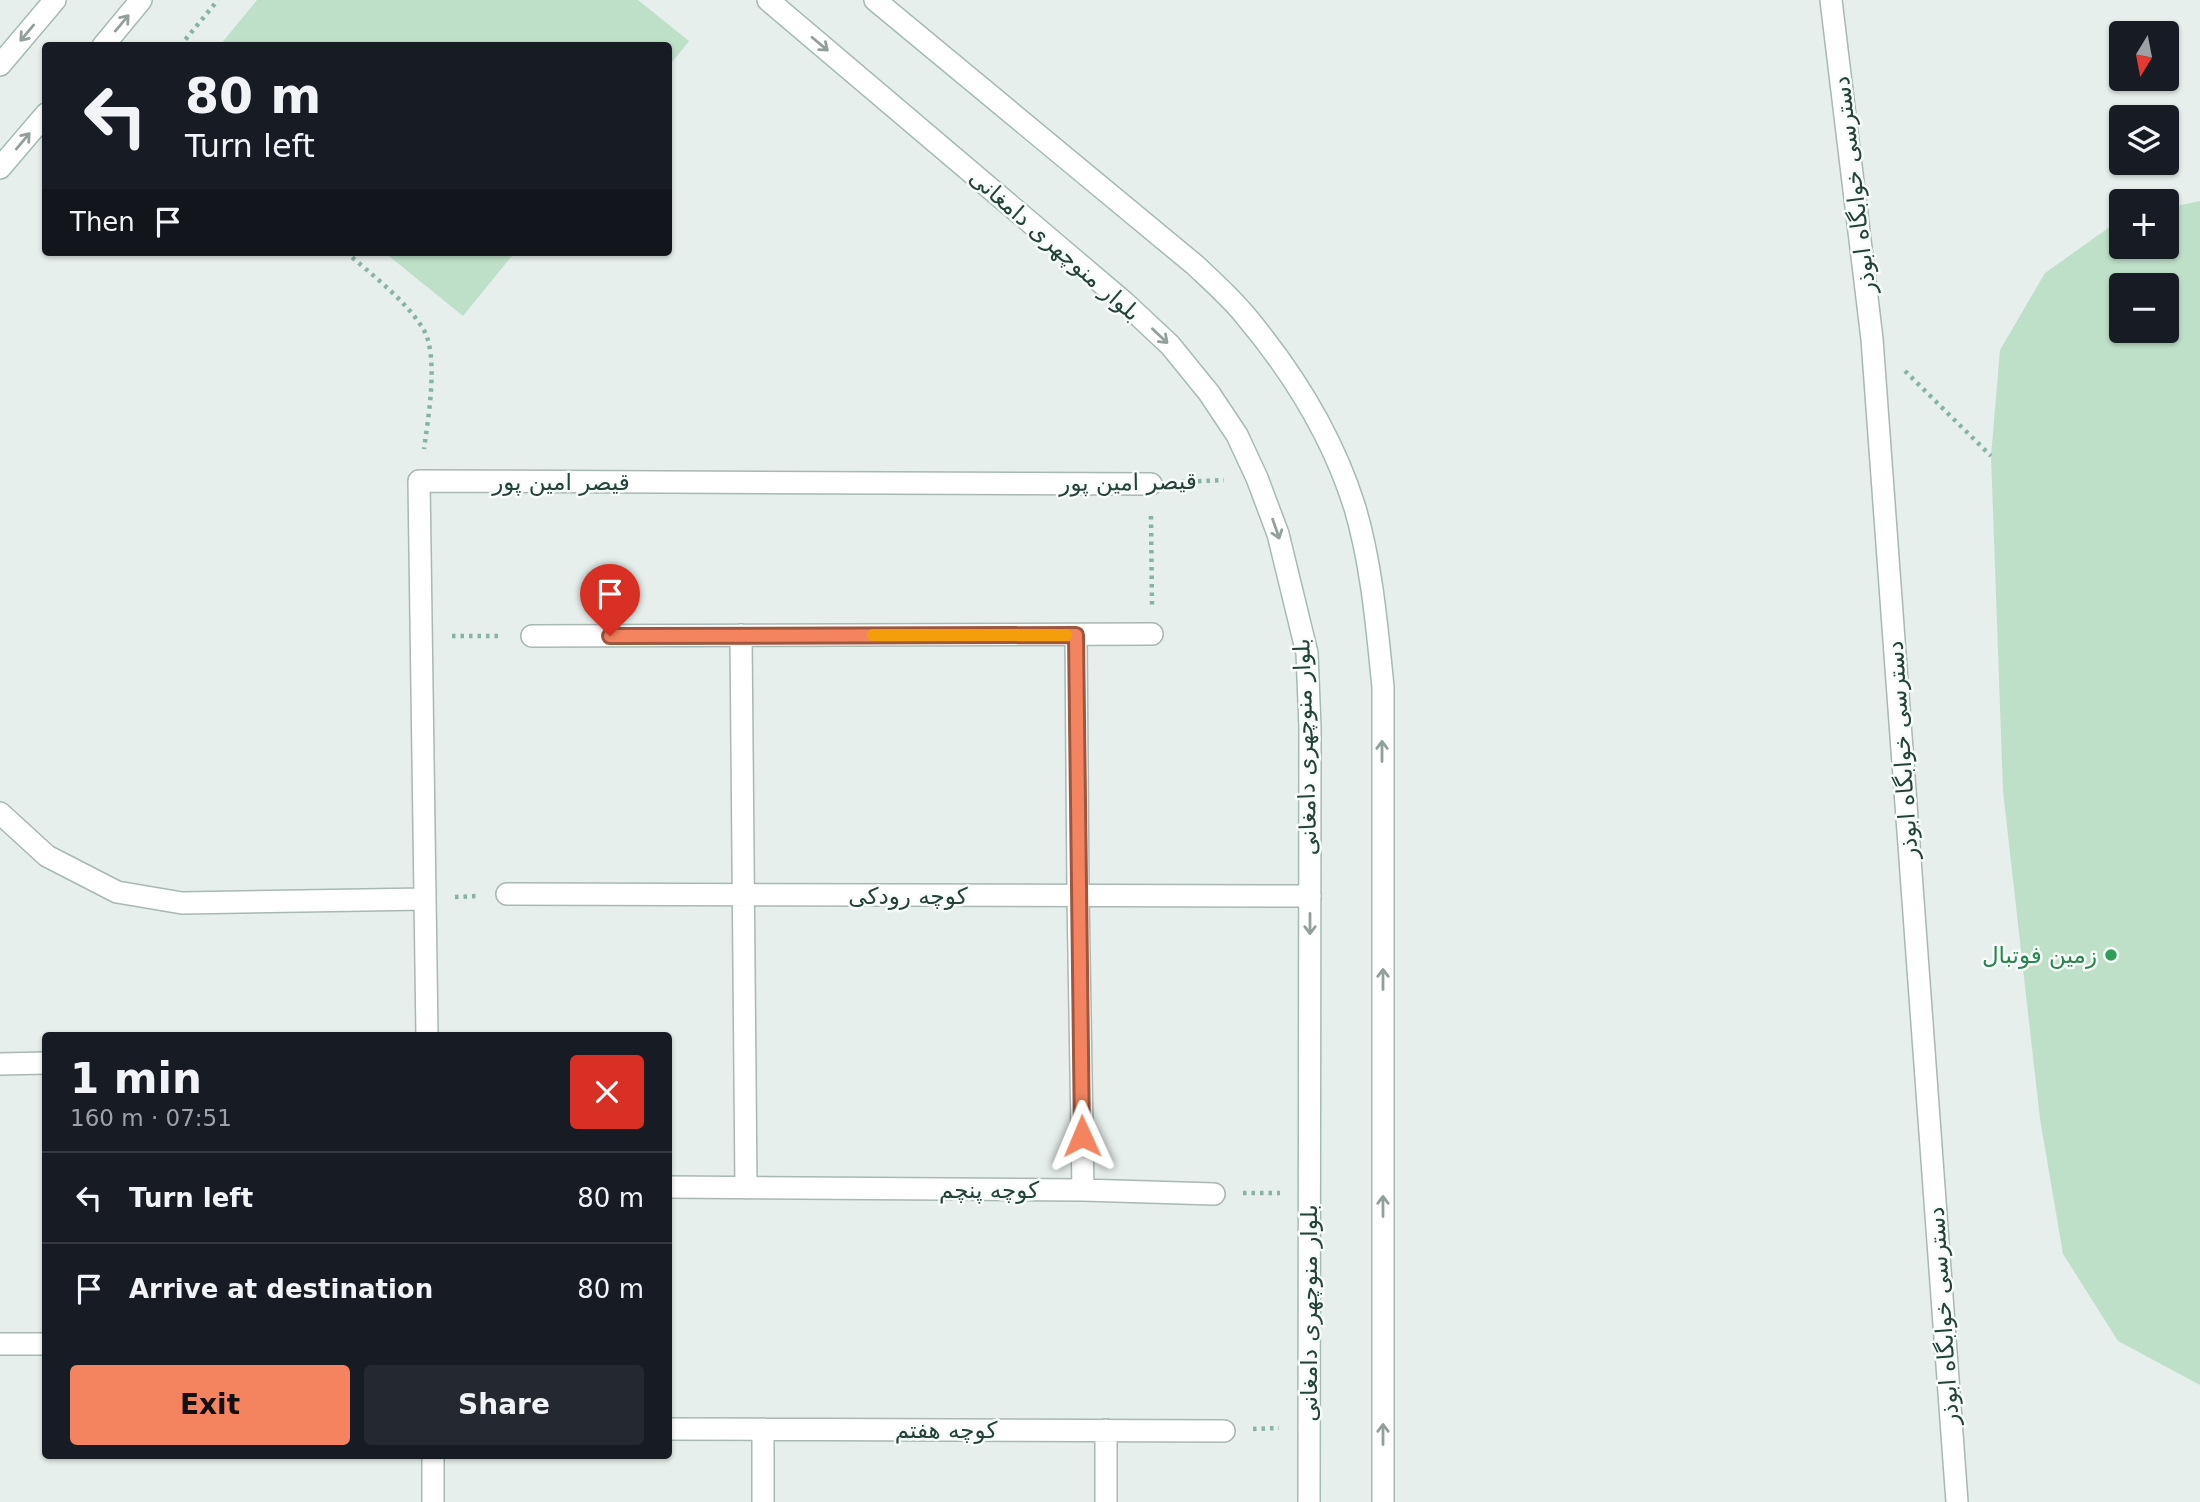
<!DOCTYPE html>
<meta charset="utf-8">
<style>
:root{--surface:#171b24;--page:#242831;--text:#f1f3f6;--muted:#9ea1a6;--line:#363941;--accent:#f4845f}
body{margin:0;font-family:"DejaVu Sans","Noto Naskh Arabic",sans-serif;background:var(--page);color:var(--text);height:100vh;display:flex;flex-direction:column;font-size:26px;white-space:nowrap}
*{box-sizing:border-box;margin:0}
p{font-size:23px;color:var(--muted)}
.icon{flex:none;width:38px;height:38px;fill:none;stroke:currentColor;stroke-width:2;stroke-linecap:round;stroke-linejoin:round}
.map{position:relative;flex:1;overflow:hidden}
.drawer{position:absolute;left:42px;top:1032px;width:630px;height:427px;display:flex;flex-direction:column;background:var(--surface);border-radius:7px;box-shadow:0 2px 5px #0004}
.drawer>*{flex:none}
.top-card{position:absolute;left:42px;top:42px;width:630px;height:214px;border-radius:7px;box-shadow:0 2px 5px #0004;background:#171b24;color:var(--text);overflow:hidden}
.needle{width:46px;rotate:190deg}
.buttons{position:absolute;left:2109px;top:21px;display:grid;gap:14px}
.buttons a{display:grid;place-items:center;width:70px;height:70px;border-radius:7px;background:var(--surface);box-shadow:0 2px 5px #0004;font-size:35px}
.pin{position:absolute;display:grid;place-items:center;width:60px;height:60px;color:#fff;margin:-72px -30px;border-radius:50% 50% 50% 0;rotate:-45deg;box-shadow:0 0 7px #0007}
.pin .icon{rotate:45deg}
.me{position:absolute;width:77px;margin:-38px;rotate:359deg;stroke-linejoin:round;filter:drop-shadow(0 0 5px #0008)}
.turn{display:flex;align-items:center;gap:24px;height:147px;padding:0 28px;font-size:32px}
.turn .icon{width:91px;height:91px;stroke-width:2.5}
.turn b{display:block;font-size:49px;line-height:60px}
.then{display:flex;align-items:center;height:66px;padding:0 28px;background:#0003;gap:14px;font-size:26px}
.round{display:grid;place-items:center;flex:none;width:74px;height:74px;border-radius:7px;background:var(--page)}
.head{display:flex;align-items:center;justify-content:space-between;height:119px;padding:0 28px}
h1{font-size:42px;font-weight:700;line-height:52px}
.cta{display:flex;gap:14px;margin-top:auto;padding:14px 28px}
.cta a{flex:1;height:80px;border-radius:7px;background:var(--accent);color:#111;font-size:28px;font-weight:700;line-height:80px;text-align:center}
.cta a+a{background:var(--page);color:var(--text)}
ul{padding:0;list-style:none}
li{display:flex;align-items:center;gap:21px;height:91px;padding:0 28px;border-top:2px solid var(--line)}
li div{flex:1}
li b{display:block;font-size:26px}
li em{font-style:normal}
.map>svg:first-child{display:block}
</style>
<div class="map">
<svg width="2200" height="1502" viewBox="0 0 2200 1502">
<rect width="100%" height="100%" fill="#e6efeb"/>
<path fill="#bfe0c8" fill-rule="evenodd" d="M 257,0 L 638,0 L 689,41 L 669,66 L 668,46 L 220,45 Z
M 2200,201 L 2200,1385 L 2118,1341 L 2063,1254 L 2040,1119 L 2003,791 L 1991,456 L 2000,350 L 2045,273 L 2121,219 L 2121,247 L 2166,247 L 2167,208 ZM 2121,285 L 2166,285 L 2166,331 L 2121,331 Z
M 384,252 L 515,252 L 463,316 Z"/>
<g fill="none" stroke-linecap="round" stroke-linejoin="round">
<defs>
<path id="lane" d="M 1831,0 L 1872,339 L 1957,1502"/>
<path id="street" d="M 741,635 L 746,1188
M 1076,635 L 1078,895 L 1083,1190
M 532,636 L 1152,634
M 0,813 L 47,856 L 117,892 L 182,903 L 425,899
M 507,894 L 1310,896
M 427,1036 L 419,481 L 1151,484
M 0,1064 L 46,1063
M 668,1187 L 1083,1190 L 1214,1194
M 0,1344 L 46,1344
M 668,1429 L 1224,1431
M 763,1429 L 763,1502
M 433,1456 L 433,1502
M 1106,1502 L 1106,1430"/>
<path id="secondary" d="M 768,0 L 1124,302 L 1170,345 L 1209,393 L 1237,435 L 1257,478 L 1278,534 L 1307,653 L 1310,728 L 1309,1502
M 875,0 L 1195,265 C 1212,281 1230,297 1244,314 C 1292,371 1333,437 1355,508 C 1372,566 1377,628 1383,687 L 1383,1502
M 103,46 L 141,0
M 0,65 L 55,0
M 0,168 L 46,114"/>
</defs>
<use href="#lane" stroke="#a8b8b2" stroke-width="24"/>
<use href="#street" stroke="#a8b8b2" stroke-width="24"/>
<use href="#secondary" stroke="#a4bbb3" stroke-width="24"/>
<path stroke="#86b3a5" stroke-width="4.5" stroke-dasharray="3.5 5" stroke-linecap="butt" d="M 180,46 L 218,0
M 346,252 C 371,274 404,299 422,327 C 440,353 428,419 424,449
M 1905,371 L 1991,456
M 1181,482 L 1224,480
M 1151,516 L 1152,605
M 452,636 L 503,636
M 455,897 L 478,896
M 1243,1193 L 1280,1193
M 1253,1429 L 1279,1428"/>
<use href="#lane" stroke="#fff" stroke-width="21"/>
<use href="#street" stroke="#fff" stroke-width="21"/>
<use href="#secondary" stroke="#fff" stroke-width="21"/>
</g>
<defs><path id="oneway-shaft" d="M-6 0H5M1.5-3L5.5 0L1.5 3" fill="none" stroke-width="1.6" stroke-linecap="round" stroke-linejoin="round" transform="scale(1.75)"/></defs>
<g stroke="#92a09c">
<use href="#oneway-shaft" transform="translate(122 23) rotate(-50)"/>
<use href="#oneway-shaft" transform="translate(27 33) rotate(130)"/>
<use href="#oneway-shaft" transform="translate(820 44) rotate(40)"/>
<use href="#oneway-shaft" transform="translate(23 141) rotate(-50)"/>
<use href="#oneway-shaft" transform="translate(1160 336) rotate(43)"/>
<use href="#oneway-shaft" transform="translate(1276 529) rotate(71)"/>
<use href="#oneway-shaft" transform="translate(1382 751) rotate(-90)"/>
<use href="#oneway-shaft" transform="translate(1310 924) rotate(90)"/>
<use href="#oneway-shaft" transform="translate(1383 979) rotate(-90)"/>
<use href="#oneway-shaft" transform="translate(1383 1206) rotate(-90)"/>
<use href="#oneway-shaft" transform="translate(1383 1434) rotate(-90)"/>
</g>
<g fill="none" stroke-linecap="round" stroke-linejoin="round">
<defs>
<path id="route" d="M 610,636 L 1076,635 L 1082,1136"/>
</defs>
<use href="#route" stroke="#9f563e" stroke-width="18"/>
<use href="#route" stroke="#f4845f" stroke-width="12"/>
<path stroke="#f59e0b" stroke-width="12" d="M 873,635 L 1066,635"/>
</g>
<circle fill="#2e9e5b" stroke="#f7fbf9" stroke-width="2.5" cx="2111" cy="955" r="7"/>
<g text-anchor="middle" stroke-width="5" stroke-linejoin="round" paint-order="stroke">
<g font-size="23" fill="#24423a" stroke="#f7fbf9">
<text transform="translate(1854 185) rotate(-97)" y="8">دسترسی خوابگاه ابوذر</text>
<text transform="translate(1055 245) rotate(41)" y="8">بلوار منوچهری دامغانی</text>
<text x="561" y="490">قیصر امین پور</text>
<text transform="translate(1128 482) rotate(-1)" y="8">قیصر امین پور</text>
<text transform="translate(1305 747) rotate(-92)" y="8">بلوار منوچهری دامغانی</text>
<text transform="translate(1902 750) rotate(-94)" y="8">دسترسی خوابگاه ابوذر</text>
<text x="908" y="904">کوچه رودکی</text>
<text x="989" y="1198">کوچه پنچم</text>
<text transform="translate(1309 1313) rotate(-90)" y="8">بلوار منوچهری دامغانی</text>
<text transform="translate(1943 1316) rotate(-94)" y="8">دسترسی خوابگاه ابوذر</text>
<text x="946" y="1438">کوچه هفتم</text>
</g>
<g font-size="23" fill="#27864d" stroke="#f7fbf9" text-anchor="end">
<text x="2097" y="963">زمین فوتبال</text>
</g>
</g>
</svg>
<div class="buttons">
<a><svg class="needle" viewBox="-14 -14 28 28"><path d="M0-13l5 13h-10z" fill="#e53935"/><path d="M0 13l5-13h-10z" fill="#9ea1a6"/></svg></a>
<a><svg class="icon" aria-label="layers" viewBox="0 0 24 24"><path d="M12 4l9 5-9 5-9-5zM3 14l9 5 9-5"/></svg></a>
<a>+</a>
<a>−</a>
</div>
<div class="pin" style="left:610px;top:636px;background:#d93025"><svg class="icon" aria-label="arrive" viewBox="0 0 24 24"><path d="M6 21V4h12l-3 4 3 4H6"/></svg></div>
<svg class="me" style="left:1082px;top:1136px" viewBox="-20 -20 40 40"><path d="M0-17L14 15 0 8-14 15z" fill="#f4845f" stroke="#fff" stroke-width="4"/></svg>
<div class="top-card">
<div class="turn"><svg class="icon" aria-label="left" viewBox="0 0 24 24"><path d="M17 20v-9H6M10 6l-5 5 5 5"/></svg><div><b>80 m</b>Turn left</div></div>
<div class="then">Then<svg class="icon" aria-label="arrive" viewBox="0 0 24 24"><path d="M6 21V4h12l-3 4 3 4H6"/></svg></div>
</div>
<section class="drawer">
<div class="head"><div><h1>1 min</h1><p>160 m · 07:51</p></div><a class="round" style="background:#d93025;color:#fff"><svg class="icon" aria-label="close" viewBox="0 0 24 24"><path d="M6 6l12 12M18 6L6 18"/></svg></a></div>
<ul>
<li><svg class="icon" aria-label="left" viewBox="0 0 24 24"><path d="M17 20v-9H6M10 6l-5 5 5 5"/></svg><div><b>Turn left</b></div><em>80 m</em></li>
<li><svg class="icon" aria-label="arrive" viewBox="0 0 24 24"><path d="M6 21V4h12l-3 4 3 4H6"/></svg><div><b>Arrive at destination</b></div><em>80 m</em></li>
</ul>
<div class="cta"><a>Exit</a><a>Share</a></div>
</section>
</div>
